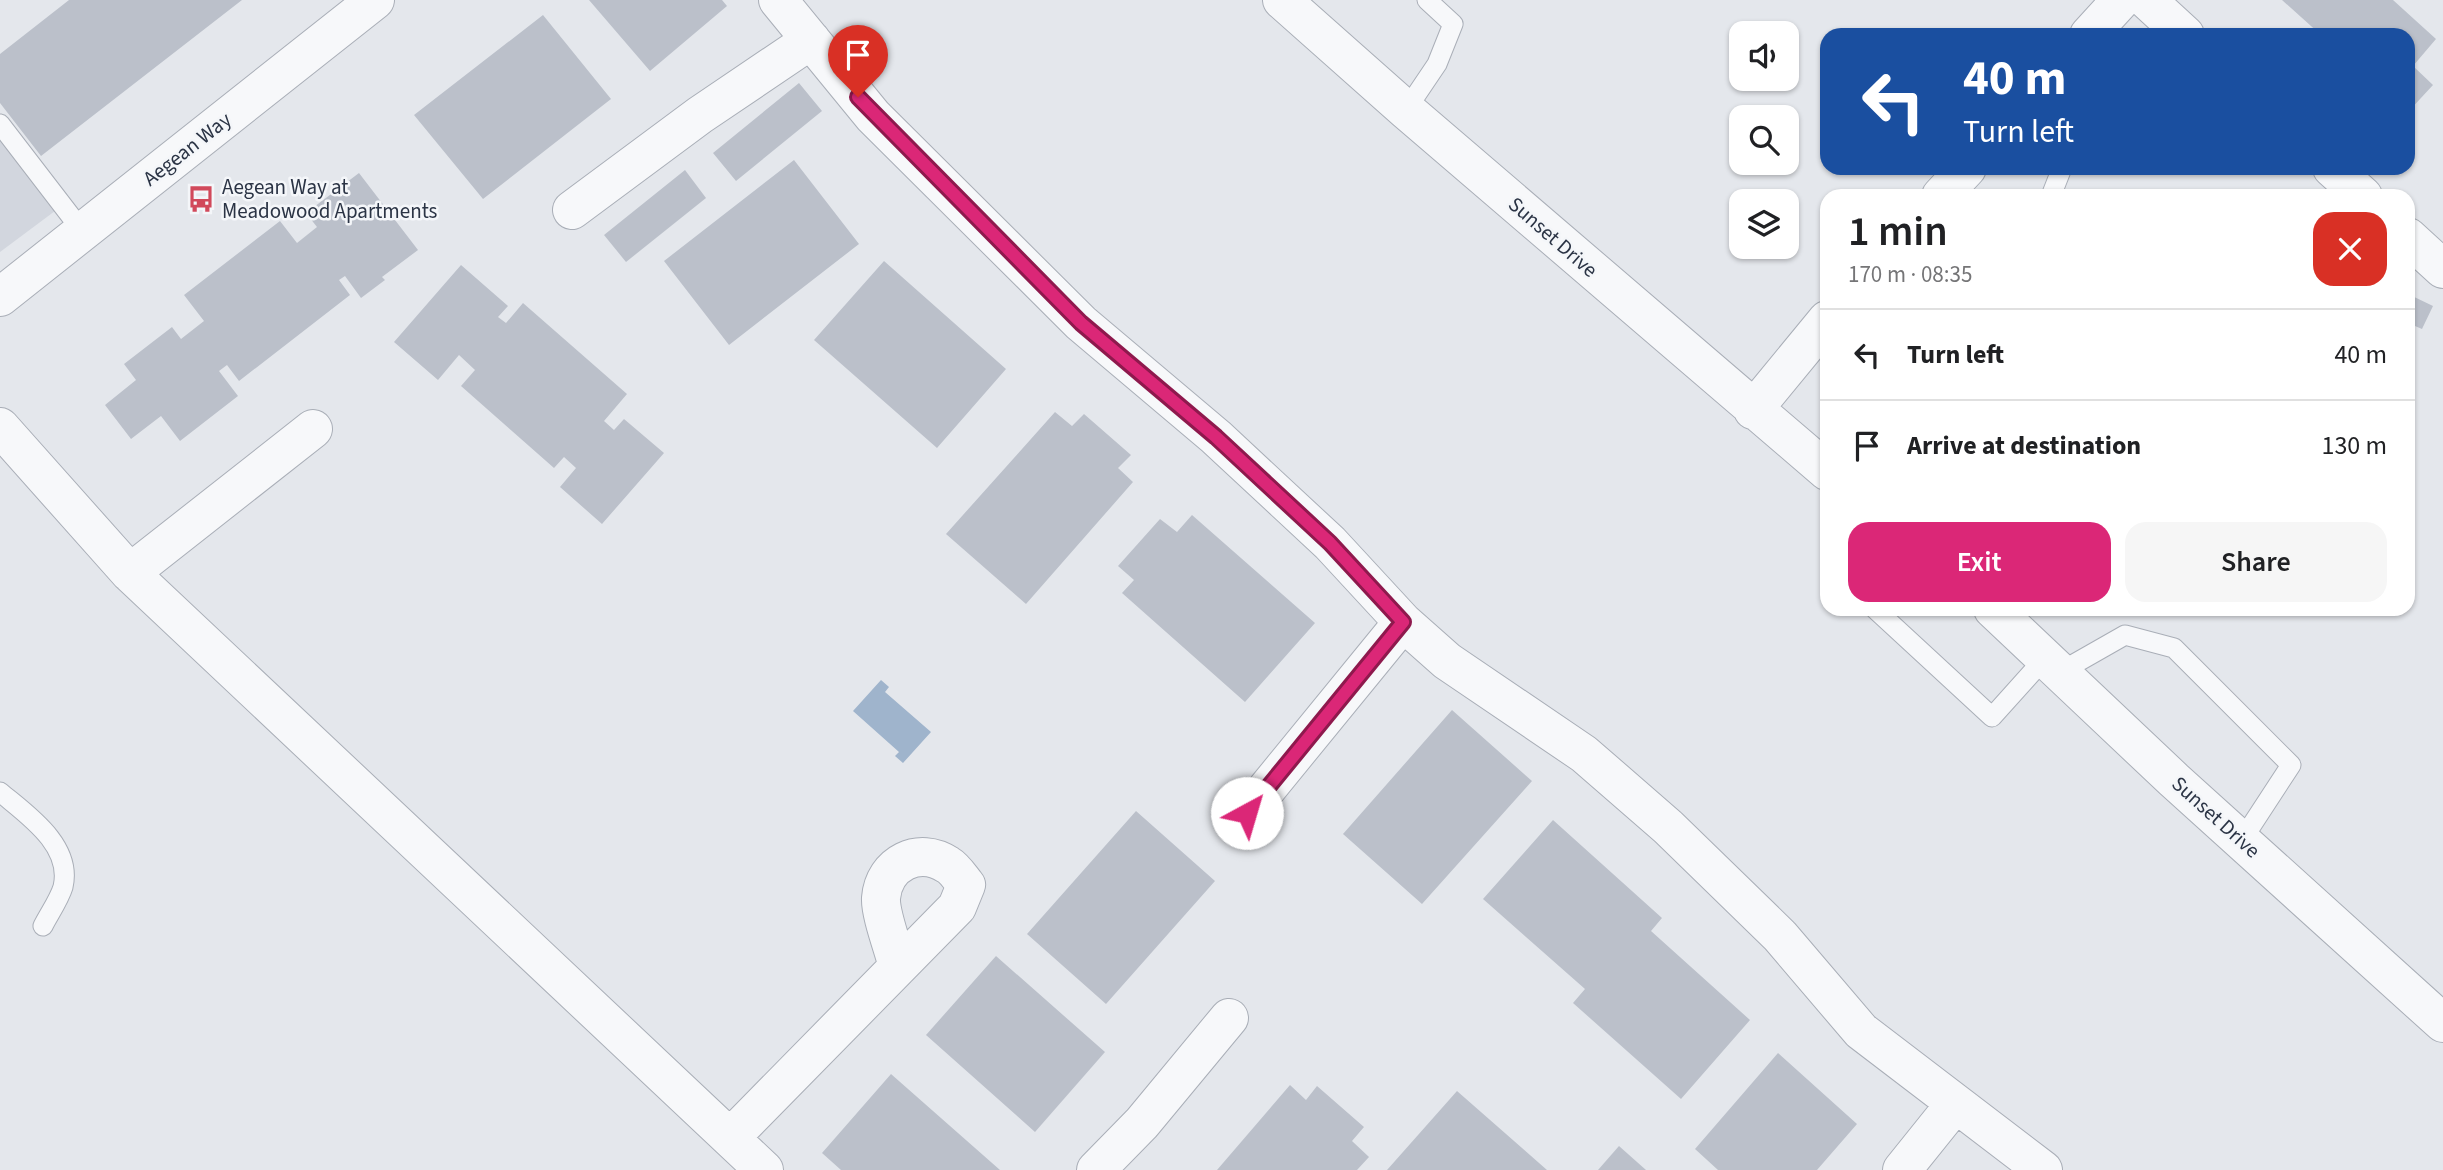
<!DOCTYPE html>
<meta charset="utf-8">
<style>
:root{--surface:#fff;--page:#f6f6f6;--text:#202124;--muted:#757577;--line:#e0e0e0;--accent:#db2777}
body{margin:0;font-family:"Source Sans 3",sans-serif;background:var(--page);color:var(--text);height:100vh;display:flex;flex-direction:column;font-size:26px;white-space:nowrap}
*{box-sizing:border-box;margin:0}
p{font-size:23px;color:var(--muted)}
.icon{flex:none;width:38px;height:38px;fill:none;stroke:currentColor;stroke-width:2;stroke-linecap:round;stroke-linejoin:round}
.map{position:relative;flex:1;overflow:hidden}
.sheet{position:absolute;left:1820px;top:189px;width:595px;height:427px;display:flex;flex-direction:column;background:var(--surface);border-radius:21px;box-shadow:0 2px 5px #0004}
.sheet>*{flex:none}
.banner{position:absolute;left:1820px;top:28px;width:595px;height:147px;border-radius:21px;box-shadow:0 2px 5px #0004;background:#1a4fa0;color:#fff;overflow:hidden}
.controls{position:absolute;left:1729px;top:21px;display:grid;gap:14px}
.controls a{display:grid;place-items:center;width:70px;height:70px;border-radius:14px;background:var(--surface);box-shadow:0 2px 5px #0004;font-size:35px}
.pin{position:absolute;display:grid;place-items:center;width:60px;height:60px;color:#fff;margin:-72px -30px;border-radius:50% 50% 50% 0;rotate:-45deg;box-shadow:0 0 7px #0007}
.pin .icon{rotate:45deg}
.me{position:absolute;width:77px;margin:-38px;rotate:39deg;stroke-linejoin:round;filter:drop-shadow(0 0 5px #0008)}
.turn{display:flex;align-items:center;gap:24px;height:147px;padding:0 28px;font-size:32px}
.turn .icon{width:91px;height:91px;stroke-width:2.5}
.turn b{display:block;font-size:49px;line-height:60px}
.round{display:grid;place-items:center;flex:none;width:74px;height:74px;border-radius:21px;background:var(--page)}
.head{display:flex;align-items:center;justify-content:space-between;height:119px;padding:0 28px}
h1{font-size:42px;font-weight:600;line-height:52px}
.button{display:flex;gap:14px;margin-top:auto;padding:14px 28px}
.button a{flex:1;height:80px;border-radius:21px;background:var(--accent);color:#fff;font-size:28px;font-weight:600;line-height:80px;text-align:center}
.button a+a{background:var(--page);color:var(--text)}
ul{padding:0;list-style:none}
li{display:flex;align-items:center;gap:21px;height:91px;padding:0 28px;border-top:2px solid var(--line)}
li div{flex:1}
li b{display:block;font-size:26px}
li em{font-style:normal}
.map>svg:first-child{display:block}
</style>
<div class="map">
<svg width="2443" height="1170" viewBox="0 0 2443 1170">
<rect width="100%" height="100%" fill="#e4e7ec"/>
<path fill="#d2d6de" d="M 0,124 L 63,205 L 0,252 Z"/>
<path fill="#9fb4cc" d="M 881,680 L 889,687 L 885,692 L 931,732 L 903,763 L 895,756 L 899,752 L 853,711 Z"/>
<path fill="#bbc0ca" d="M 69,0 L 242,0 L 41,156 L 0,103 L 0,54 Z
M 589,0 L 722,0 L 727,6 L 650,71 Z
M 2282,0 L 2393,0 L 2436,39 L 2413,66 L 2433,85 L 2408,112 L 2408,35 L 2321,35 Z
M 543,15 L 611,99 L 483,199 L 414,115 Z
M 799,83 L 822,111 L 736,181 L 713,153 Z
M 794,160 L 859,244 L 729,345 L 664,261 Z
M 685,170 L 706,198 L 626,262 L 604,235 Z
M 359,173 L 418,250 L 382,277 L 385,280 L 361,298 L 345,276 L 339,280 L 350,295 L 239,381 L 227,365 L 219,371 L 238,396 L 180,441 L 161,416 L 131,439 L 105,405 L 136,380 L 124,364 L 172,327 L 181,339 L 204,321 L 184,295 L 280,221 L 297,243 L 317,227 L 306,213 Z
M 884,261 L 1006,369 L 937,448 L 814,340 Z
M 461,265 L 508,306 L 498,317 L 506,323 L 523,303 L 627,394 L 604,421 L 614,430 L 624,419 L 664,453 L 602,524 L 560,487 L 576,468 L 564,457 L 554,468 L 461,386 L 475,370 L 459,355 L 438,380 L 394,342 Z
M 2408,294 L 2433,306 L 2422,329 L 2408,323 Z
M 1055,412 L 1072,426 L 1084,414 L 1131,455 L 1118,468 L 1133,482 L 1026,604 L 946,534 Z
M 1192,515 L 1315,623 L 1245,702 L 1122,593 L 1134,580 L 1118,566 L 1160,519 L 1177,532 Z
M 1452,710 L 1532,781 L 1422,904 L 1343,834 Z
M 1136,811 L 1215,881 L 1106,1004 L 1027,934 Z
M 1553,820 L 1662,918 L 1651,931 L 1750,1020 L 1681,1099 L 1573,1003 L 1585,989 L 1483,899 Z
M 996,956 L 1105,1052 L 1035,1132 L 926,1035 Z
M 1778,1053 L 1857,1124 L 1817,1170 L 1718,1170 L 1695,1149 Z
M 891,1074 L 1000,1170 L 841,1170 L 822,1153 Z
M 1290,1085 L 1306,1100 L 1317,1086 L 1364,1127 L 1352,1141 L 1369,1157 L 1357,1170 L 1217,1170 Z
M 1457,1091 L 1547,1170 L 1387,1170 Z
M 1619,1146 L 1646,1170 L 1598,1170 Z"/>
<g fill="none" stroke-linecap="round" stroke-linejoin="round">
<defs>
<path id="lane" d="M 1406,110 L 1437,64 L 1453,24 L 1427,0
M 0,124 L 83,232
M 2051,196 L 2062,168
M 1875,609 L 1992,717 L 2045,658
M 2060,672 L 2125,635 L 2174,648 L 2291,765 L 2242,840
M 0,792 C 26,814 73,845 63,887 C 59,900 49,914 43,926"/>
<path id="street" d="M 778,0 L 873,116 L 1081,323 L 1216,437 L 1330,543 L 1403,622 L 1447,661 L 1584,754 L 1668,827 L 1780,936 L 1861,1031 L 2043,1170
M 1282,0 L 1406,110 L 1827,471
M 2147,0 L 2185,35
M 2089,35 L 2121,0
M 2332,168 L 2363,196
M 1941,196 L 1967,168
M 572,210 L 700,115 L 811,40
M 2408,237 L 2443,269
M 0,297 L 375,0
M 1753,410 L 1827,320
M 0,427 L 130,573 L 764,1170
M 130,573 L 313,429
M 1993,609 L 2174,780 L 2443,1023
M 1247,813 L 1403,622
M 730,1138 L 957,907 L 966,885 C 961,879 955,869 948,865 C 919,846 884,863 881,898 C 880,914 894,950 898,967
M 1096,1170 L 1142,1123 L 1229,1018
M 1902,1170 L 1955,1104"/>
</defs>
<use href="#lane" stroke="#a9aeb7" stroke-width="21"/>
<use href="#street" stroke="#a9aeb7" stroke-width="40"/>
<use href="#lane" stroke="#f7f8fa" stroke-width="19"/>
<use href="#street" stroke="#f7f8fa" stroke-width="38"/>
</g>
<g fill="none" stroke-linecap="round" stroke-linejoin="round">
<defs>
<path id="route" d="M 858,97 L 1081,323 L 1216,437 L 1330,543 L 1403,622 L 1247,813"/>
</defs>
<use href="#route" stroke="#8e194d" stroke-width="18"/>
<use href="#route" stroke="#db2777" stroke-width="12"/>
</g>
<defs>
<symbol id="bus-bare" viewBox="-9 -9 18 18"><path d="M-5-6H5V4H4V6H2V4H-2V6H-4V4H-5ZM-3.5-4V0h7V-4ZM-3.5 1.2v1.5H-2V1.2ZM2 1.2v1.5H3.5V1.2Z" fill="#d1495b" stroke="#f4f6f9" stroke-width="2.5" paint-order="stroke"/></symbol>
</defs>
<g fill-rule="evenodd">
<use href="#bus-bare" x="182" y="180" width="38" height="38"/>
</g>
<g text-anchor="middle" stroke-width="5" stroke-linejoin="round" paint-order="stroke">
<g font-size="21" fill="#2b3445" stroke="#f4f6f9">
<text transform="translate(187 149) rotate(-38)" y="7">Aegean Way</text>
<text transform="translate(1553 237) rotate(41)" y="7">Sunset Drive</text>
<text transform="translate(2216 817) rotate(42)" y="7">Sunset Drive</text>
</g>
<g font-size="21" fill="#2b3445" stroke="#f4f6f9" text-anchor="start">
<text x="222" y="194">Aegean Way at<tspan x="222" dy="24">Meadowood Apartments</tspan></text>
</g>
</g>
</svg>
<div class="controls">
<a><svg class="icon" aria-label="sound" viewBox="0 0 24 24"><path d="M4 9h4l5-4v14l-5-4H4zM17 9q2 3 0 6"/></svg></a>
<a><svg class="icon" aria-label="search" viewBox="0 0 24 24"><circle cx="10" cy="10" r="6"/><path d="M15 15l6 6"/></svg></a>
<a><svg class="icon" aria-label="layers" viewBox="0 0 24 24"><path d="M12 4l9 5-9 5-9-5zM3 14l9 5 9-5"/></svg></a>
</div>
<div class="pin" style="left:858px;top:97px;background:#d93025"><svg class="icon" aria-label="arrive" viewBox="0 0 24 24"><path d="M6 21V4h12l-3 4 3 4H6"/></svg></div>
<svg class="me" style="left:1247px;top:813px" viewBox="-20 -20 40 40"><circle r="19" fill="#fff"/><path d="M0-13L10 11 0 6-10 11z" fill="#db2777"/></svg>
<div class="banner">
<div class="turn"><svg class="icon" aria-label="left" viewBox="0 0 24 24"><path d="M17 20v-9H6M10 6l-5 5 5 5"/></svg><div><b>40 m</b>Turn left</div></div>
</div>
<section class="sheet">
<div class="head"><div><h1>1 min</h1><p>170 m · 08:35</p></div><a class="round" style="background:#d93025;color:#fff"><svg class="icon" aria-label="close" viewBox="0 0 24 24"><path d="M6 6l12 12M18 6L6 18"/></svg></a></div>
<ul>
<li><svg class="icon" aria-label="left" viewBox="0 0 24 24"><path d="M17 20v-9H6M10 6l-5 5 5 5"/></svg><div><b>Turn left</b></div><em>40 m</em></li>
<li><svg class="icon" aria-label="arrive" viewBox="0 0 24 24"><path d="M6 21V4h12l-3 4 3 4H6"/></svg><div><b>Arrive at destination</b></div><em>130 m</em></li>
</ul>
<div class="button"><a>Exit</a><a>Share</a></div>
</section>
</div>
